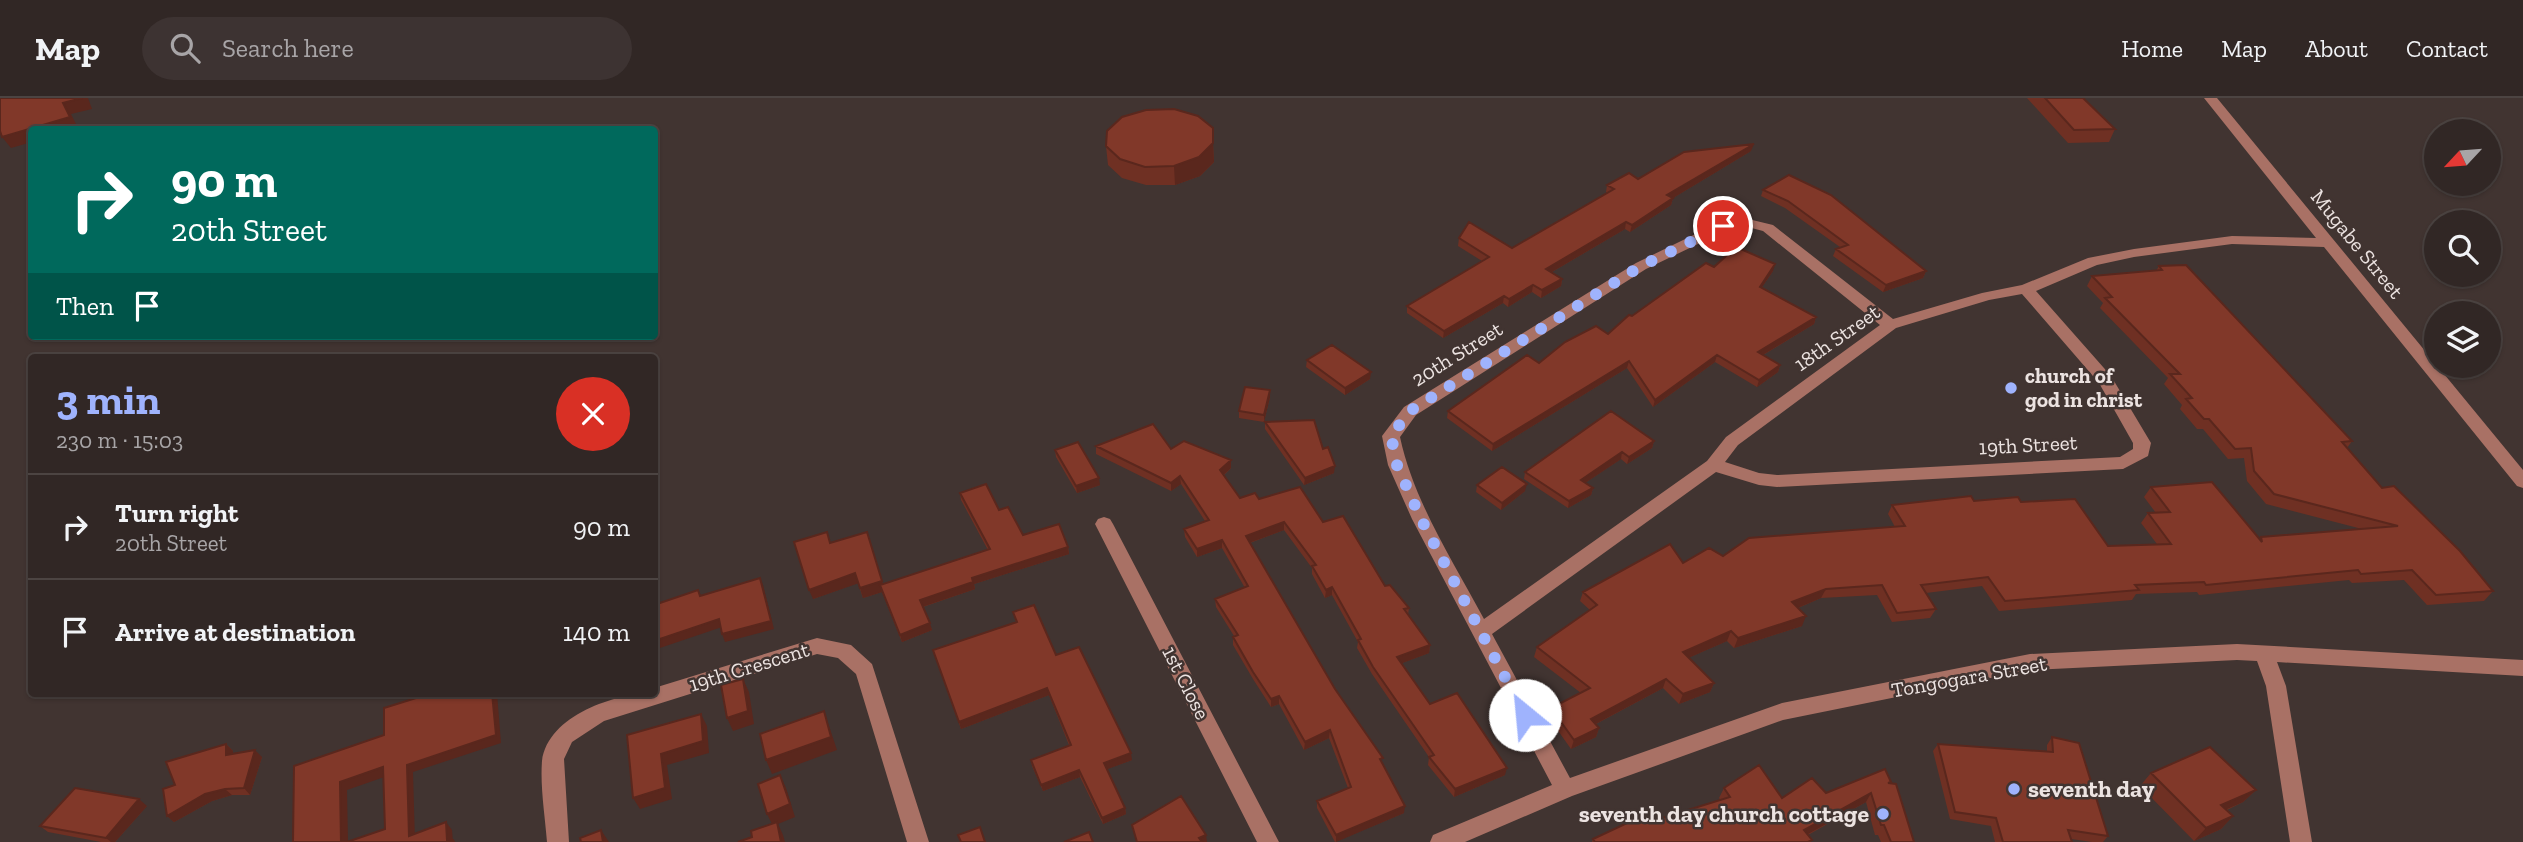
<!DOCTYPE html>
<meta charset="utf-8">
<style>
:root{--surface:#312725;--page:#3d3332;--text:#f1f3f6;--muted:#a8a5a7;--line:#4c4442;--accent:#9fb3fd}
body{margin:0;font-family:"Zilla Slab",serif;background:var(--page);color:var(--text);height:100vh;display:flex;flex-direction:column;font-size:26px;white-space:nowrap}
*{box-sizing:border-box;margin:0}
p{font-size:23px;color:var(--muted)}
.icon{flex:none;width:38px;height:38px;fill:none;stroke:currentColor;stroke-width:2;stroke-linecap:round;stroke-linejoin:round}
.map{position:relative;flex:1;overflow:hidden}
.sheet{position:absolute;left:28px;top:256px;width:630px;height:343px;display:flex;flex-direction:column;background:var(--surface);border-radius:7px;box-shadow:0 2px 5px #0004,0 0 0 2px var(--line)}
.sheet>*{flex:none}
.top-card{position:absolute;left:28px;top:28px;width:630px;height:214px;border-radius:7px;box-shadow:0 2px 5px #0004,0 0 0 2px var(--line);background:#00695c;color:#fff;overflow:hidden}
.needle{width:46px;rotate:244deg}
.buttons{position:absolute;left:2424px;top:21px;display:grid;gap:14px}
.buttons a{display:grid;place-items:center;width:77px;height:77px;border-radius:50%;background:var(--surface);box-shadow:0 2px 5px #0004,0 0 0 2px var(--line);font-size:35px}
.pin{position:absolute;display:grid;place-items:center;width:60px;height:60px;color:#fff;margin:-30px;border:4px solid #fff;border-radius:50%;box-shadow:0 2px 7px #0007}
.me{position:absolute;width:77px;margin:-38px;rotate:332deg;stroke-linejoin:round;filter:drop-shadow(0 0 5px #0008)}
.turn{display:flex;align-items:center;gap:24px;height:147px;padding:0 28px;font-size:32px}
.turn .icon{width:91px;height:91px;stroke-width:2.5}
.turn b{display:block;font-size:49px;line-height:60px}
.then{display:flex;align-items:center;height:66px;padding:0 28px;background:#0003;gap:14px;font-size:26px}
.round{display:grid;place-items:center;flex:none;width:74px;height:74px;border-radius:37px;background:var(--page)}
.headline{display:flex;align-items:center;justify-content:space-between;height:119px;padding:0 28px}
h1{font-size:42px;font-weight:700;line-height:52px;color:var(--accent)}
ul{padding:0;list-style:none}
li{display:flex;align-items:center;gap:21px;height:105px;padding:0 28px;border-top:2px solid var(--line)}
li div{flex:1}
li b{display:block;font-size:26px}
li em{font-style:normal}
header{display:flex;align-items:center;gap:42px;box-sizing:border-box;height:98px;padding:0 35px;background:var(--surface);border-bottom:2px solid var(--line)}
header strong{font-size:33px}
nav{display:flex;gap:38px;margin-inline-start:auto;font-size:24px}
.search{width:490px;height:63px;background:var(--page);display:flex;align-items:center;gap:18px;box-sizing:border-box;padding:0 24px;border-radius:38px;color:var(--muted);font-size:26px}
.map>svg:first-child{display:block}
</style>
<header>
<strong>Map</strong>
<div class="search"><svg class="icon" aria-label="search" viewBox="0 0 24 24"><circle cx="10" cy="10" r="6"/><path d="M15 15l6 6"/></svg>Search here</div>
<nav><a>Home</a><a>Map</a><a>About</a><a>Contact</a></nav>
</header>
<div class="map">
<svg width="2523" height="744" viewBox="0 0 2523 744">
<rect width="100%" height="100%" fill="#413431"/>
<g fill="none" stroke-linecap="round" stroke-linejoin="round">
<path fill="#a97165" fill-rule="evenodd" d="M 2204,0 L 2217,0 L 2523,372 L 2523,390 L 2517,388 L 2324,149 L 2232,146 L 2134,159 L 2097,167 L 2036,193 L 2111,278 L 2151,345 L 2148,358 L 2123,371 L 1777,389 L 1759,387 L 1716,374 L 1492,536 L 1570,680 L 1782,605 L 2030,556 L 2237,546 L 2523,562 L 2523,578 L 2277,564 L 2286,588 L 2312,744 L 2290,744 L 2266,588 L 2257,563 L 2237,562 L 2030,572 L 1783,622 L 1572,698 L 1465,744 L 1430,744 L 1433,737 L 1552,687 L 1412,421 L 1388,367 L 1382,338 L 1404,309 L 1636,165 L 1718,125 L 1744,120 L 1773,127 L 1893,221 L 1982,195 L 2022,187 L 2088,160 L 2134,151 L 2232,138 L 2316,140 ZM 1744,128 L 1763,133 L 1880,227 L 1726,339 L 1707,363 L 1484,521 C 1453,463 1414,404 1400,339 L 1416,317 L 1646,171 L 1727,132 ZM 2022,196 L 2099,285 L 2133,345 L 2133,351 L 2120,359 L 1777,377 L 1759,375 L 1725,364 L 1738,347 L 1896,230 L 1989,202 Z
M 1104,419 L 1110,421 L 1113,426 L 1279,744 L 1257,744 L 1095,426 L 1098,421 Z
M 817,540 L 851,547 L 872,566 L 929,744 L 907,744 L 856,576 L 838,560 L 817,556 L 604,623 L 572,644 L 564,661 L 569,744 L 547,744 C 545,718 540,688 542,663 C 548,617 616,595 654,595 L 654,590 Z"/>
</g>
<path fill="#6f3023" d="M 2027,0 L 2083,0 L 2115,31 L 2109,44 L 2068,45 Z
M 1213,45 L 1214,64 L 1200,78 L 1175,87 L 1146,87 L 1122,80 L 1108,67 L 1106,48 Z
M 1751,53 L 1673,100 L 1671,107 L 1630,134 L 1625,131 L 1552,174 L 1562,181 L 1561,188 L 1541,200 L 1532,194 L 1508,209 L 1503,205 L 1443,240 L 1407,215 L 1407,208 L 1482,163 L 1458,148 L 1459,140 L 1512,150 L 1607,95 L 1606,94 L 1607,87 Z
M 1789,77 L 1926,173 L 1923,180 L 1883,194 L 1833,158 L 1836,151 L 1840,149 L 1785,110 L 1761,98 L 1763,92 Z
M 2159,168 L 2352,343 L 2347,350 L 2382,390 L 2493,493 L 2484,503 L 2427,507 L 2404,482 L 2352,485 L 2349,482 L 2199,497 L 2197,494 L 2136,496 L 2132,502 L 1999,513 L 1982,488 L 1926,495 L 1936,511 L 1930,520 L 1892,524 L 1877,497 L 1821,500 L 1798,510 L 1802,528 L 1734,550 L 1727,543 L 1688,560 L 1714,585 L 1710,594 L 1679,606 L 1663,590 L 1596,626 L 1599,630 L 1596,639 L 1571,651 L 1549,620 L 1551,610 L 1581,595 L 1534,559 L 1537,549 L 1590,512 L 1580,503 L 1583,494 L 1683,465 L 1895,429 L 1888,416 L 1892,407 L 1974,403 L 2021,404 L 2108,448 L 2157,446 L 2141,425 L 2148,415 L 2156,415 L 2144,399 L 2151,389 L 2259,441 L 2261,439 L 2362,431 L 2266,406 L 2247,383 L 2244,360 L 2228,361 L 2203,331 L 2197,331 L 2180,311 L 2182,307 L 2164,286 L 2168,280 L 2100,210 L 2103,205 L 2087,188 L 2092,178 L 2156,173 Z
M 1714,169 L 1773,173 L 1762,189 L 1816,219 L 1814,226 L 1763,257 L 1780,267 L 1778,274 L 1757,289 L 1715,264 L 1653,309 L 1627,270 L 1492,353 L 1447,320 L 1448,313 L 1539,265 L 1608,236 L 1632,218 Z
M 1307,262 L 1370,281 L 1345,297 L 1306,269 Z
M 1270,299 L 1264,324 L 1239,320 L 1239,313 Z
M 1265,324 L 1323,351 L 1334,375 L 1304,387 L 1265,331 Z
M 1654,343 L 1652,350 L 1627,366 L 1621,361 L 1585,385 L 1593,390 L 1591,397 L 1568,410 L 1524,381 L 1525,374 Z
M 1096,348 L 1171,351 L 1231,362 L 1231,370 L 1224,377 L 1240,400 L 1259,401 L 1323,424 L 1385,488 L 1409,510 L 1408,517 L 1430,547 L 1429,555 L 1402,565 L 1430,606 L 1505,677 L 1454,699 L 1428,667 L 1429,659 L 1372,576 L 1357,550 L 1358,544 L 1332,497 L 1325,500 L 1312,476 L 1312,470 L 1284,432 L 1250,445 L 1335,591 L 1382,666 L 1404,715 L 1335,744 L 1317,710 L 1317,703 L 1348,690 L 1329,640 L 1304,652 L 1279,606 L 1271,609 L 1253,581 L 1233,547 L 1233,539 L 1234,538 L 1216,509 L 1215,501 L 1245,490 L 1222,450 L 1197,459 L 1185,439 L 1184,431 L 1205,423 L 1181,386 L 1171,393 L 1096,356 Z
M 1055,352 L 1100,387 L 1077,395 L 1056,359 Z
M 1477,387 L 1525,393 L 1501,412 L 1476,394 Z
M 960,395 L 999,412 L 1023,437 L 1068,449 L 1069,456 L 974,486 L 975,491 L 923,509 L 932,532 L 902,544 L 882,494 L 863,500 L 858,485 L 813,501 L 830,445 L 884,486 L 988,452 L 961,402 Z
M 1013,514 L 1056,557 L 1132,662 L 1107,671 L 1125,710 L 1126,716 L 1103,726 L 1080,679 L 1043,693 L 1032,668 L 1031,662 L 1069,647 L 1049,597 L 961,631 L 933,552 L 1016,524 Z
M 2052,639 L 2108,738 L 2103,744 L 2092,744 L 2071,741 L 2072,744 L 1995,744 L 1991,728 L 1950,721 L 1933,653 L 1938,646 L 2047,653 L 2047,647 Z
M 226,646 L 233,653 L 233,656 L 262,659 L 250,697 L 232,697 L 212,703 L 174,724 L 167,718 L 175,687 Z
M 2151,675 L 2256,692 L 2243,704 L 2227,712 L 2233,718 L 2221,731 L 2194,743 L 2140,688 Z
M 1891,684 L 1890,685 L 1914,744 L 1881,744 L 1878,737 L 1875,737 L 1866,704 L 1808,737 L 1811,744 L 1592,744 L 1593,741 L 1721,702 L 1719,700 L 1724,690 L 1782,700 L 1826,695 Z
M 147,708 L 115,744 L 101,744 L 48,734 L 40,728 Z"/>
<path fill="#5a271d" d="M 82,0 L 88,0 L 92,11 L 71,16 L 78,30 L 74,32 L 32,32 L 32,44 L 11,50 L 2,39 L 63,5 Z
M 1213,45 L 1214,64 L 1200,78 L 1175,87 L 1174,68 Z
M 1754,46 L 1751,53 L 1673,100 L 1671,107 L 1630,134 L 1632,127 L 1667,97 Z
M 1626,124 L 1625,131 L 1545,178 L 1546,171 Z
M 1775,166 L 1773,173 L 1758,195 L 1760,189 Z
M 1926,173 L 1923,180 L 1883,194 L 1886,187 Z
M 1562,181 L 1561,188 L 1541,200 L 1542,192 Z
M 1533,187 L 1532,194 L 1508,209 L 1509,201 Z
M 1504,198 L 1503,205 L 1443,240 L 1444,233 Z
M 1816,219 L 1814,226 L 1756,261 L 1758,254 Z
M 1717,257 L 1715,264 L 1653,309 L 1655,302 Z
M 1629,263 L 1627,270 L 1492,353 L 1493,346 Z
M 1780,267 L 1778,274 L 1757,289 L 1759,282 Z
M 1371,274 L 1370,281 L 1345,297 L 1345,290 Z
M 1270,292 L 1270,299 L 1264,324 L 1264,317 Z
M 1654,343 L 1652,350 L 1627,366 L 1629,359 Z
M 1622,354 L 1621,361 L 1579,389 L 1581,382 Z
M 1231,362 L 1231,370 L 1220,380 L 1220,372 Z
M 1335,368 L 1334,375 L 1304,387 L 1305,380 Z
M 1180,378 L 1181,386 L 1171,393 L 1171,385 Z
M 1099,380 L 1100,387 L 1077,395 L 1076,388 Z
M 1527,386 L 1525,393 L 1501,412 L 1502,405 Z
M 1593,390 L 1591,397 L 1568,410 L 1569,403 Z
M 1284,424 L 1284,432 L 1246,446 L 1246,438 Z
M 1222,442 L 1222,450 L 1197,459 L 1197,451 Z
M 1068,449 L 1069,456 L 974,486 L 975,491 L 922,509 L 920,502 L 972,480 Z
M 855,475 L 859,485 L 813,501 L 809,492 Z
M 760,480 L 763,487 L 774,531 L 725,544 L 722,536 Z
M 882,483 L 885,492 L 880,487 L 882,494 L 863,500 L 860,490 Z
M 1332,489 L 1332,497 L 1325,500 L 1326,492 Z
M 1826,491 L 1821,500 L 1788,514 L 1792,504 Z
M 1806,518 L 1802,528 L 1734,550 L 1738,540 Z
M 719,521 L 722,529 L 654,552 L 654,543 Z
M 930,525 L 932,532 L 902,544 L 900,537 Z
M 1731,533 L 1727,543 L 1679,564 L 1683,554 Z
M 1430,547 L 1429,555 L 1397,567 L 1397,559 Z
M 743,581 L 749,594 L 754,626 L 733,633 L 727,620 Z
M 1666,581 L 1663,590 L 1588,630 L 1591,621 Z
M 1714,585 L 1710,594 L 1679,606 L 1683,596 Z
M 1047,590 L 1049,597 L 961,631 L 959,624 Z
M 492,595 L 497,595 L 501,645 L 413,674 L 415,744 L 409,738 L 407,667 Z
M 1279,598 L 1279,606 L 1271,609 L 1271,601 Z
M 824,613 L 837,652 L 772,676 L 766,662 Z
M 701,616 L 707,628 L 709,655 L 667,667 L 672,701 L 640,711 L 633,700 L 661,656 Z
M 1599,630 L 1596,639 L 1571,651 L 1574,642 Z
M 1330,632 L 1329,640 L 1304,652 L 1305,644 Z
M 226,646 L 233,653 L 233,664 L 226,657 Z
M 255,652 L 262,659 L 250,697 L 244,690 Z
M 1131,655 L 1132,662 L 1105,672 L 1104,665 Z
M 383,669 L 390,677 L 347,692 L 348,744 L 341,744 L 340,684 Z
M 1507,670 L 1505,677 L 1454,699 L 1455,691 Z
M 1079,672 L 1080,679 L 1043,693 L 1041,687 Z
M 780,677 L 786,690 L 795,719 L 778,726 L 783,737 L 785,744 L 781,744 L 767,716 Z
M 225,691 L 232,697 L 212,703 L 174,724 L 167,718 L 205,696 Z
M 2256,692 L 2243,704 L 2209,719 L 2221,707 Z
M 1871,695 L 1866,704 L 1799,741 L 1804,732 Z
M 139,701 L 147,708 L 115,744 L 111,744 L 106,740 Z
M 1405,708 L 1404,715 L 1336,744 L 1336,737 Z
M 1125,710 L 1126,716 L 1103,726 L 1102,720 Z
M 2233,718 L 2221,731 L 2194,743 L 2206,730 Z
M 446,724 L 452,732 L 453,744 L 447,742 Z
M 601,732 L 609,744 L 603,744 Z
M 1206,737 L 1207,744 L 1199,744 L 1199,740 Z"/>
<path fill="#813829" stroke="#5a271d" stroke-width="2" d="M 0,0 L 82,0 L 63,5 L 70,19 L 2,39 L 0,33 Z
M 2045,0 L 2083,0 L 2115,31 L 2074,32 Z
M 1174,11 L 1198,18 L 1213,30 L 1213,45 L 1199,59 L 1174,68 L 1145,69 L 1120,61 L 1106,48 L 1107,33 L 1122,19 L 1146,12 Z
M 1754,46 L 1667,97 L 1673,100 L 1632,127 L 1626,124 L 1546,171 L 1562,181 L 1542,192 L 1533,187 L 1509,201 L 1504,198 L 1444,233 L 1407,208 L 1489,159 L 1459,140 L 1469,124 L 1512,150 L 1614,91 L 1607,87 L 1629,75 L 1638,81 L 1684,54 Z
M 1789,77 L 1831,97 L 1926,173 L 1886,187 L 1836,151 L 1848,147 L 1788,103 L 1763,92 Z
M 1736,149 L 1775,166 L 1760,189 L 1816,219 L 1758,254 L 1780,267 L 1759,282 L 1717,257 L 1655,302 L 1629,263 L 1493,346 L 1448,313 L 1527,257 L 1539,265 L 1565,244 L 1596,228 L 1608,236 L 1629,217 L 1632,218 L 1706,165 L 1714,169 Z
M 2186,167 L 2352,343 L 2342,344 L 2382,390 L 2394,388 L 2460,453 L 2493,493 L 2436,497 L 2412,472 L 2361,476 L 2358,472 L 2206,487 L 2204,484 L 2135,487 L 2139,492 L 2005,503 L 1988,479 L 1921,487 L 1936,511 L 1897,515 L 1882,487 L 1826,491 L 1792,504 L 1806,518 L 1738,540 L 1731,533 L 1683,554 L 1714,585 L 1683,596 L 1666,581 L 1591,621 L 1599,630 L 1574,642 L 1551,610 L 1590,590 L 1537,549 L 1597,507 L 1583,494 L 1670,446 L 1683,465 L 1709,450 L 1723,458 L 1749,440 L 1905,428 L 1892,407 L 1971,398 L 1974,403 L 2018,399 L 2021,404 L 2075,401 L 2108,448 L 2171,446 L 2148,415 L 2170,414 L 2151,389 L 2212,384 L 2262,444 L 2261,439 L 2398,428 L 2274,396 L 2254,373 L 2251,350 L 2235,351 L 2209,321 L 2204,321 L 2186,301 L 2192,300 L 2170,276 L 2180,276 L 2105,200 L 2112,199 L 2092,178 L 2162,172 L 2159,168 Z
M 1332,247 L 1371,274 L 1345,290 L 1307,262 Z
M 1245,289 L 1270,292 L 1264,317 L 1239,313 Z
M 1611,313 L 1654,343 L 1629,359 L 1622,354 L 1581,382 L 1593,390 L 1569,403 L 1525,374 Z
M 1314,322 L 1323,351 L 1328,349 L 1335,368 L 1305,380 L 1265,324 Z
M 1153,326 L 1171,351 L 1184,343 L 1231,362 L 1220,372 L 1240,400 L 1255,395 L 1259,401 L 1300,389 L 1323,424 L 1343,418 L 1385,488 L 1390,487 L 1409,510 L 1404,511 L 1430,547 L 1397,559 L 1430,606 L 1457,595 L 1507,670 L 1455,691 L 1429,659 L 1434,657 L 1373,569 L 1358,542 L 1361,541 L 1332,489 L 1326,492 L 1312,468 L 1316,467 L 1284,424 L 1246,438 L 1335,591 L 1383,660 L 1380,661 L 1405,708 L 1336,737 L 1317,703 L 1351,689 L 1330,632 L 1305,644 L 1279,598 L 1271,601 L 1253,574 L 1233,539 L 1238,537 L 1215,501 L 1248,488 L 1222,442 L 1197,451 L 1184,431 L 1209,422 L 1180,378 L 1171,385 L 1096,348 Z
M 1078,344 L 1099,380 L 1076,388 L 1055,352 Z
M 1502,369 L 1527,386 L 1502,405 L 1477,387 Z
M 986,386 L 999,412 L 1008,409 L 1023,437 L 1059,426 L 1068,449 L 972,480 L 973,484 L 920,502 L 930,525 L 900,537 L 880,487 L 990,451 L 960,395 Z
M 827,434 L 830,445 L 867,434 L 882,483 L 860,490 L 855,475 L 809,492 L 794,444 Z
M 760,480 L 771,523 L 722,536 L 719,521 L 654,543 L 654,507 L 698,492 L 700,498 Z
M 1034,507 L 1056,557 L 1079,549 L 1131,655 L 1104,665 L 1125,710 L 1102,720 L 1079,672 L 1041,687 L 1031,662 L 1071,647 L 1047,590 L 959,624 L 933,552 L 1017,524 L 1013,514 Z
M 743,581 L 748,613 L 727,620 L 721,587 Z
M 415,595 L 492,595 L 496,637 L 407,667 L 409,738 L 446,724 L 447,742 L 453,742 L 454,744 L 347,744 L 385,731 L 383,669 L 340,684 L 341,744 L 293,744 L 294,668 L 384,637 L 384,610 L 416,600 Z
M 824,613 L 831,639 L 766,662 L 760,636 Z
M 701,616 L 703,643 L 661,656 L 665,690 L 633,700 L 627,637 Z
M 2052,639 L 2079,645 L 2108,738 L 2068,732 L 2072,744 L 2003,744 L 1996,720 L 1955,714 L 1938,646 L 2053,654 Z
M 226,646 L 226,657 L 255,652 L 244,690 L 225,691 L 205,696 L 167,718 L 163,691 L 175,687 L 166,664 Z
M 2210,649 L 2256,692 L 2221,707 L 2233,718 L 2206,730 L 2151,675 Z
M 1759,667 L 1782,700 L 1812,680 L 1826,695 L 1885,671 L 1891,684 L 1888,685 L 1896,686 L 1914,744 L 1891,744 L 1884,727 L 1881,727 L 1871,695 L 1804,732 L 1812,742 L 1808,744 L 1595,744 L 1593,741 L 1642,718 L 1646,725 L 1730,699 L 1724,690 Z
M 780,677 L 790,706 L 767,716 L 758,686 Z
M 75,690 L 139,701 L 106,740 L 40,728 Z
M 1181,698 L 1206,737 L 1199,740 L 1202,744 L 1137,744 L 1132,727 Z
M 777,724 L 781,744 L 738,744 L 752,739 L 751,733 Z
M 980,729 L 985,744 L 961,744 L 958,737 Z
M 601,732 L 603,744 L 581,744 L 580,740 Z
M 1089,734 L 1093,744 L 1064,744 Z"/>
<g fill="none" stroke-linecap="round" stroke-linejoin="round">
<path stroke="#9fb3fd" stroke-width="12" stroke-dasharray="0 21.6" d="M 1525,617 L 1421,421 L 1397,367 L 1391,338 L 1410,313 L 1456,284 L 1641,168 L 1723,128"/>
</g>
<g fill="#9fb3fd" stroke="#413431" stroke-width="2.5">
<circle cx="2011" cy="290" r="7"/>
<circle cx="2014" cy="691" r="7"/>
<circle cx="1883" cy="716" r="7"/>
</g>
<g text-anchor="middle" stroke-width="5" stroke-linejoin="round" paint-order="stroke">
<g font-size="21" fill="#ece3e1" stroke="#413431">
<text transform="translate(2357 146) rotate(51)" y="7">Mugabe Street</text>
<text transform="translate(1837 240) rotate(-35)" y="7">18th Street</text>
<text transform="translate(1457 256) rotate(-32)" y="7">20th Street</text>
<text transform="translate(2028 347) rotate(-3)" y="7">19th Street</text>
<text transform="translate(749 569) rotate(-17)" y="7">19th Crescent</text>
<text transform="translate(1969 579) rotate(-10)" y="7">Tongogara Street</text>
<text transform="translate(1186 585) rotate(63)" y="7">1st Close</text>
</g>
<g font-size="21" font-weight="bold" fill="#ece3e1" stroke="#413431" text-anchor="start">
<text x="2025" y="285">church of<tspan x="2025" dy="24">god in christ</tspan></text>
</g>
<g font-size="24" font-weight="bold" fill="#ece3e1" stroke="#413431" text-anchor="start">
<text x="2028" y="699">seventh day</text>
<text x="1869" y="724" text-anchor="end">seventh day church cottage</text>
</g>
</g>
</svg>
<div class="buttons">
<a><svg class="needle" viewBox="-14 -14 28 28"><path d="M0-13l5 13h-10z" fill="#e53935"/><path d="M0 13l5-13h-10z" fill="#a8a5a7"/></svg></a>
<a><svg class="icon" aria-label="search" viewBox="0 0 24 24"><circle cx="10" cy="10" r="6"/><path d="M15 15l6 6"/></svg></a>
<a><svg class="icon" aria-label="layers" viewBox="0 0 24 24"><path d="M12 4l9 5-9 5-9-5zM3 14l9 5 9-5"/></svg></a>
</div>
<div class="pin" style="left:1723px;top:128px;background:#d93025"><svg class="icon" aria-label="arrive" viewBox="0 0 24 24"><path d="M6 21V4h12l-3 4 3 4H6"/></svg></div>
<svg class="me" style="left:1525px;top:617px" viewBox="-20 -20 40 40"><circle r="19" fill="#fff"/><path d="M0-13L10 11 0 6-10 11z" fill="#9fb3fd"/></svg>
<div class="top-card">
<div class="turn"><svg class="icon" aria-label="right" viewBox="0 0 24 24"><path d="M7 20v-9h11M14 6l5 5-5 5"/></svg><div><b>90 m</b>20th Street</div></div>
<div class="then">Then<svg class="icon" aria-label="arrive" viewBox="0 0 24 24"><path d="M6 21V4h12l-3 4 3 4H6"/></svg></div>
</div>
<section class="sheet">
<div class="headline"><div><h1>3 min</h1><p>230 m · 15:03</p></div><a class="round" style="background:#d93025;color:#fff"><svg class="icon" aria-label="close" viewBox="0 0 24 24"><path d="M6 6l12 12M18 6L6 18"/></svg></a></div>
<ul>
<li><svg class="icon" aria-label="right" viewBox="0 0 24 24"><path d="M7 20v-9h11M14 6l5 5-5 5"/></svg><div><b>Turn right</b><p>20th Street</p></div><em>90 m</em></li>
<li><svg class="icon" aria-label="arrive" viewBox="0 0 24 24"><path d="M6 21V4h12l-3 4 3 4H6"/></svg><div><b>Arrive at destination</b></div><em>140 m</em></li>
</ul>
</section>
</div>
